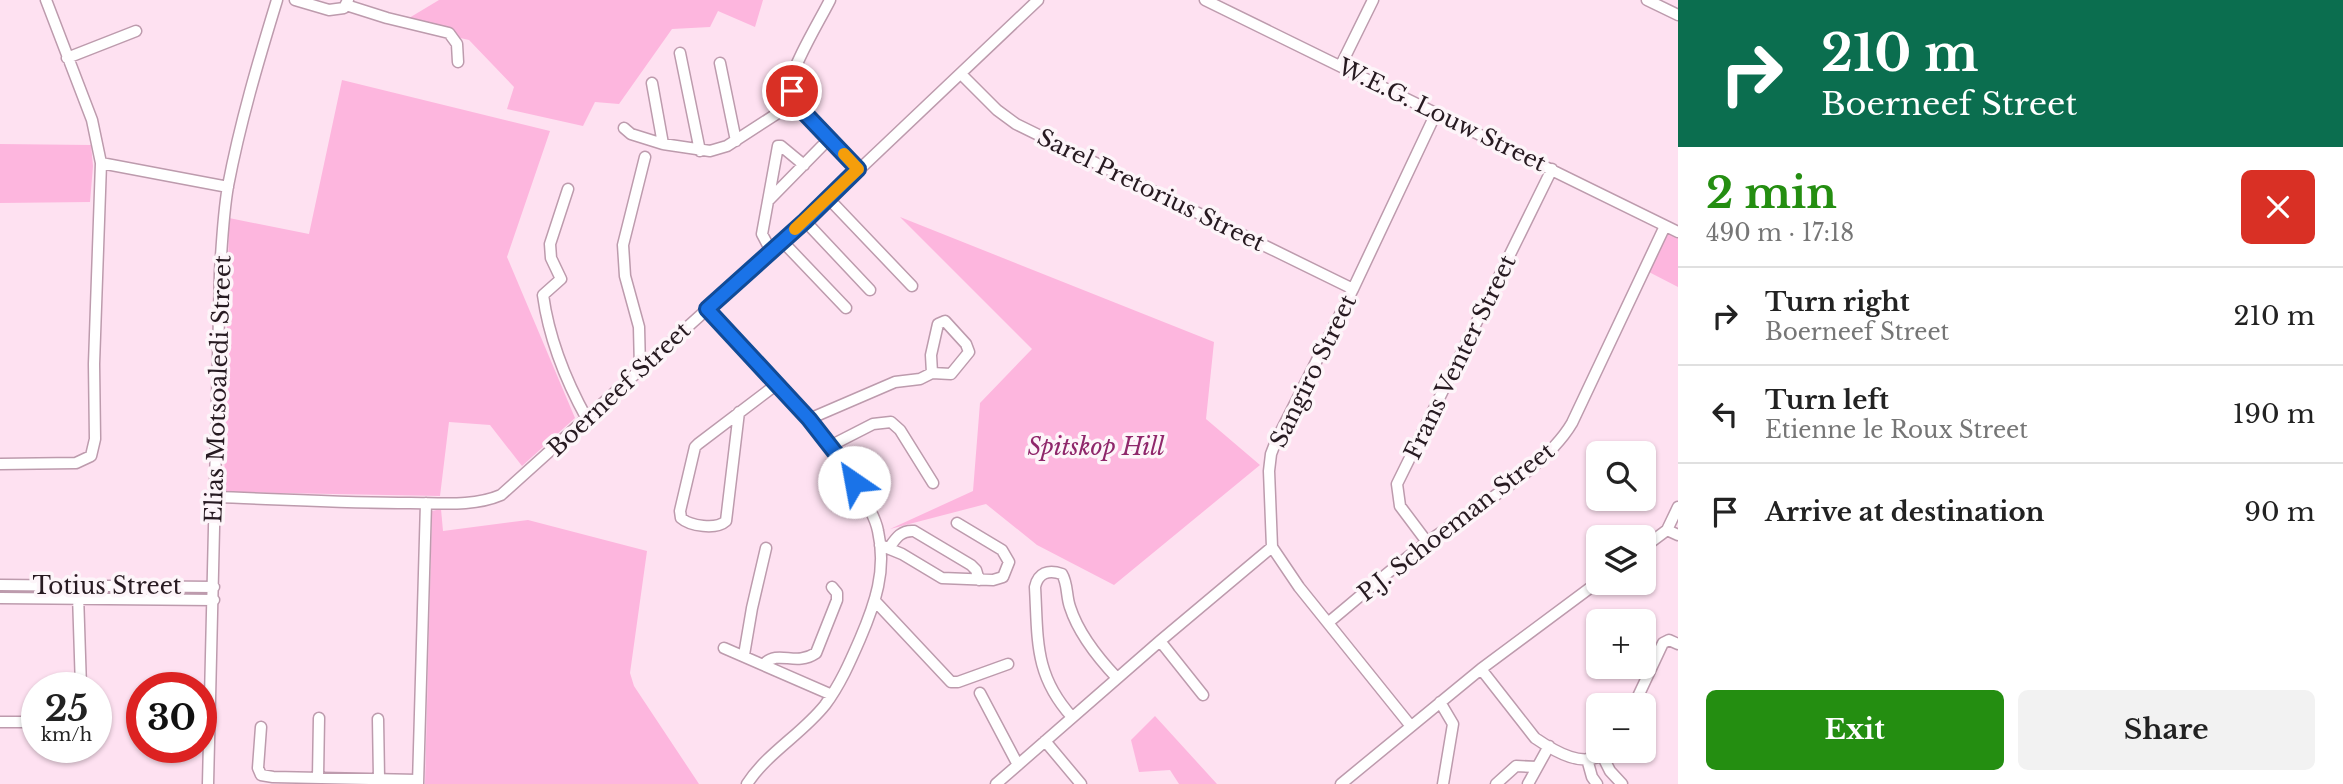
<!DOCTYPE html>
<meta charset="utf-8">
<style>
:root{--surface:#fff;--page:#f2f2f2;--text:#222;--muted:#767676;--line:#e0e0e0;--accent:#248e11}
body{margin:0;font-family:"Libre Baskerville",serif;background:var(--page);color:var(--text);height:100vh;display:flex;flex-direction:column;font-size:26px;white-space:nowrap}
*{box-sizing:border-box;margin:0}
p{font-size:23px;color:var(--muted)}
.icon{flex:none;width:38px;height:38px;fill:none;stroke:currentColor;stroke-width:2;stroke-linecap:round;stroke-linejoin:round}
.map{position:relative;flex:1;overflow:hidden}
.sheet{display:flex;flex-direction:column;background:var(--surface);width:665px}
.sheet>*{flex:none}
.hud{background:#0b6e4f;color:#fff;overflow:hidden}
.buttons{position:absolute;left:1586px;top:441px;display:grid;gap:14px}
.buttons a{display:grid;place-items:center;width:70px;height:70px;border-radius:10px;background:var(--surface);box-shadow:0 2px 5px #0004;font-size:35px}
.speed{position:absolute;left:21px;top:672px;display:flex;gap:14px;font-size:35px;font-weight:700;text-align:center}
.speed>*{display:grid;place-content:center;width:91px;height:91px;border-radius:50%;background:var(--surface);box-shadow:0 2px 5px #0004;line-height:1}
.speed small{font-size:18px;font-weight:400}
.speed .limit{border:10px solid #d22;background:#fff;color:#111}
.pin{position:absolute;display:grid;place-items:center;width:60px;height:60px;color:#fff;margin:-30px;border:4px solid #fff;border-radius:50%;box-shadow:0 2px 7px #0007}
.me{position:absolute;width:77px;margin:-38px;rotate:327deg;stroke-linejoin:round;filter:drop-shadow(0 0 5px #0008)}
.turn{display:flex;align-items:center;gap:24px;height:147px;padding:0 28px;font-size:32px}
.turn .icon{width:91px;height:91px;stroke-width:2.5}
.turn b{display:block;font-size:49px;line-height:60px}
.round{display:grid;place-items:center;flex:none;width:74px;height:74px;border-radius:10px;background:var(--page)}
.summary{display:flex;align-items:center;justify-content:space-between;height:119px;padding:0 28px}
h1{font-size:42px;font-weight:700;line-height:52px;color:var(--accent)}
.button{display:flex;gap:14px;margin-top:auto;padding:14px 28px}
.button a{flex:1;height:80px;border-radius:10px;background:var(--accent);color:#fff;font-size:28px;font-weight:700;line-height:80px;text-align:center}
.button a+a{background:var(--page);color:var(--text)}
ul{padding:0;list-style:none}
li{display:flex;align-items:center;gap:21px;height:98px;padding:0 28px;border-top:2px solid var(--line)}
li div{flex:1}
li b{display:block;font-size:26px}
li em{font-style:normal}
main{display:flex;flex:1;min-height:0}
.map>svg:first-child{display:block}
</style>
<main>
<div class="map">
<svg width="1678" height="784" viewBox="0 0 1678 784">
<rect width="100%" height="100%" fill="#fee1f1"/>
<path fill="#fdb6de" d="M 439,0 L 763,0 L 755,27 L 718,11 L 710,27 L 672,29 L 619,104 L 595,102 L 583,126 L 507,109 L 514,87 L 469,40 L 399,24 Z
M 342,80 L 550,131 L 507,257 L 575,418 L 522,466 L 490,425 L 449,422 L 440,496 L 224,492 L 229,218 L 309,234 Z
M 0,144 L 91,145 L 93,166 L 90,202 L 0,203 Z
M 900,217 L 1214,342 L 1206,419 L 1260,465 L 1114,585 L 1037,545 L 986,504 L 890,529 L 973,491 L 980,403 L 1032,349 Z
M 1666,230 L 1678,235 L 1678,287 L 1647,271 Z
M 441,509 L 443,531 L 528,520 L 647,551 L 630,673 L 634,686 L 699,784 L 425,784 L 432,511 Z
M 1155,716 L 1217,784 L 1179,784 L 1170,770 L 1139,772 L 1131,740 Z"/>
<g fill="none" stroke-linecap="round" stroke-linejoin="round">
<defs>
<path id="minor" d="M 295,0 L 329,10 L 344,8 L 348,0
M 830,0 C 820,20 795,61 791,81 C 790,88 793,96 795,102 L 858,169
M 1205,0 L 1678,232
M 1647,0 L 1678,15
M 346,5 L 387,18 L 449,33 L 457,44 L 458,62
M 680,53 L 700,151
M 67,58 L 136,31
M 720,63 L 736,141
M 1341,65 L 1373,0
M 961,74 L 997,110 L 1016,124 L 1353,289
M 652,83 L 663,144
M 624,128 L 631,134 L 663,144 L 710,151 L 727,146 L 795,102
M 101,163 L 228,187
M 568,189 L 550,244 L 551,258 L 561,279 L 543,295 C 549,339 566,381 587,419
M 828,198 L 912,286
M 768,201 L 822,146
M 805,221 L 870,290
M 782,241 L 846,308
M 771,251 L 762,234 L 778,146 L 781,146 L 804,165
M 707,309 C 760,366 818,421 857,488 C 865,501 875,516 878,531 C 887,570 875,604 860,639 C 850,662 840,685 825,705 C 802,734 767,753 747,784
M 640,369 L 639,327 L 625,276 L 623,245 L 645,157
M 739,412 L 726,521 C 716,530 690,526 681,518 L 680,511 L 695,447 L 698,444 L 777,384
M 809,419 L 895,382 L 920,379 L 932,373 L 951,374 L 969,352 L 966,344 L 945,321 L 938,324 L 931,355 L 932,373
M 830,446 L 873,424 L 891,422 L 900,430 L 933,483
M 0,464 L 76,463 L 91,456 L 95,439 L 94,364 L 101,163 L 92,120 L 46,0
M 215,497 C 280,499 345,503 410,503 C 440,503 473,507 501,495 L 805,221 L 1038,0
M 1667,530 L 1678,535
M 1427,542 L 1400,506 L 1397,484 L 1552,169
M 880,545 L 902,554 L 942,578 L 993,580 L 1003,577 L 1009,562 L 1002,550 L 957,523
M 889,548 C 896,538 901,530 914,531 L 971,565 L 976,570 L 979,580
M 1643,548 L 1667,530 L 1678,507
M 0,585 L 214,587
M 78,594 L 81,688
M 0,598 L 214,600
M 875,601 L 951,682 L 958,682 L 1008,664
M 1329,622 C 1362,595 1394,566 1429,541 C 1473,509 1545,469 1572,423 L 1665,226
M 1160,641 L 1203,695
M 724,648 L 832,695
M 744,655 L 752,608 L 766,548
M 764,664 C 779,649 795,667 816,653 L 837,600 L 837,593 L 832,587
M 1481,669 L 1535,738 C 1554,751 1586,771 1606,751
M 980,693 L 1018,765
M 1440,702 L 1453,724 L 1443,784
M 1634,705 L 1663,643 L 1669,640 L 1678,644
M 1072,717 C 1034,675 1038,640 1035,587 C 1038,573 1048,569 1062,574 C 1068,584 1066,596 1070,607 C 1078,632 1099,659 1117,678
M 378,719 L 379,778
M 0,722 L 37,722
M 1410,725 L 1299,587 L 1272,547 L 1269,471 L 1271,454 L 1276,441 L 1353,289 L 1436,113
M 261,727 L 258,768 L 261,775 L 273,777 L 418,780
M 1045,741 L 1081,784
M 1602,755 L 1610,771 L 1622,784
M 1587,759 L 1592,777 L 1597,784
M 318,777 L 319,718
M 208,784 L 220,272 C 222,243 223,215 228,186 C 240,123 258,62 277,0
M 418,784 L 426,503
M 996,784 L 1160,641 L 1272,547
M 1341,784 L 1481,669 L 1598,582
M 1496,784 L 1516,766 L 1537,767
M 1528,784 L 1549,746"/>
</defs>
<use href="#minor" stroke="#bd9bad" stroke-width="13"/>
<use href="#minor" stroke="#fff" stroke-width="10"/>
</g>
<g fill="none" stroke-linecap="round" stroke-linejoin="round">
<defs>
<path id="route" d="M 792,91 L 795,103 L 858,169 L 805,221 L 707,309 L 809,419 L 841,460 L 854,482"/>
</defs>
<use href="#route" stroke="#114b97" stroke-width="18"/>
<use href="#route" stroke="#1a73e8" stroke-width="12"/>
<path stroke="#f59e0b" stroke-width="12" d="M 795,229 L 858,169 L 844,154"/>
</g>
<g text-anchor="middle" stroke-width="7" stroke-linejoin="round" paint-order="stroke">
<g font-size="23" fill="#271a21" stroke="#fdf5f9">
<text transform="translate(1442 115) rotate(26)" y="8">W.E.G. Louw Street</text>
<text transform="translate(1151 190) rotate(26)" y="8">Sarel Pretorius Street</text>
<text transform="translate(1460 357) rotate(-64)" y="8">Frans Venter Street</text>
<text transform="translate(1313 371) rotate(-64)" y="8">Sangiro Street</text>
<text transform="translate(218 389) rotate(-88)" y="8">Elias Motsoaledi Street</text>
<text transform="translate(619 389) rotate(-43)" y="8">Boerneef Street</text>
<text transform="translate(1456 522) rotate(-38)" y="8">P.J. Schoeman Street</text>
<text x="107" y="594">Totius Street</text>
</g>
<g font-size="23" font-style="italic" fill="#8f276b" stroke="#fdf5f9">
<text x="1096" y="455">Spitskop Hill</text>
</g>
</g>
</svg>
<div class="buttons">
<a><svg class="icon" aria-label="search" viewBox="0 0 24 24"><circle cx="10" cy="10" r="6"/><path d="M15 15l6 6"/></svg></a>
<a><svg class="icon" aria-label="layers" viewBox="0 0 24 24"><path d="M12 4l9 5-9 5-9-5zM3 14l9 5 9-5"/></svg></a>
<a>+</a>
<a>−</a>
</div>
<div class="speed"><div>25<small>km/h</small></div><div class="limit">30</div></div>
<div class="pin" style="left:792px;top:91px;background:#d93025"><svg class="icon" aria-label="arrive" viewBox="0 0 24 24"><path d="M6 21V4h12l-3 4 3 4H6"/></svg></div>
<svg class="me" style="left:854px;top:482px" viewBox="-20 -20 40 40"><circle r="19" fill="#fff"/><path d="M0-13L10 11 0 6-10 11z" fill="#1a73e8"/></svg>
</div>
<section class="sheet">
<div class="hud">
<div class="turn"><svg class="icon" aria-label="right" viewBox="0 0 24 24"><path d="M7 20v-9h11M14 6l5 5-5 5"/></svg><div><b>210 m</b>Boerneef Street</div></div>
</div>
<div class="summary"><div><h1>2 min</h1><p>490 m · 17:18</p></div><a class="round" style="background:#d93025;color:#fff"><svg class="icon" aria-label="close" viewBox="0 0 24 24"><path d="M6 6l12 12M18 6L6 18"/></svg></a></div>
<ul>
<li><svg class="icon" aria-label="right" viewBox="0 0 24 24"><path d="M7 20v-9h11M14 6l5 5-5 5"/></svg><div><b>Turn right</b><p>Boerneef Street</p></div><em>210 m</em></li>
<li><svg class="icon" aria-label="left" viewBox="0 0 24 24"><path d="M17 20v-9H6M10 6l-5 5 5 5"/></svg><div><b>Turn left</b><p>Etienne le Roux Street</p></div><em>190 m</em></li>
<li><svg class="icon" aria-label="arrive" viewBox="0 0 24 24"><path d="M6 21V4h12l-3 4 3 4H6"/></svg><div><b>Arrive at destination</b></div><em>90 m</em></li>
</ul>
<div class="button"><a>Exit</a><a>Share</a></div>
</section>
</main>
